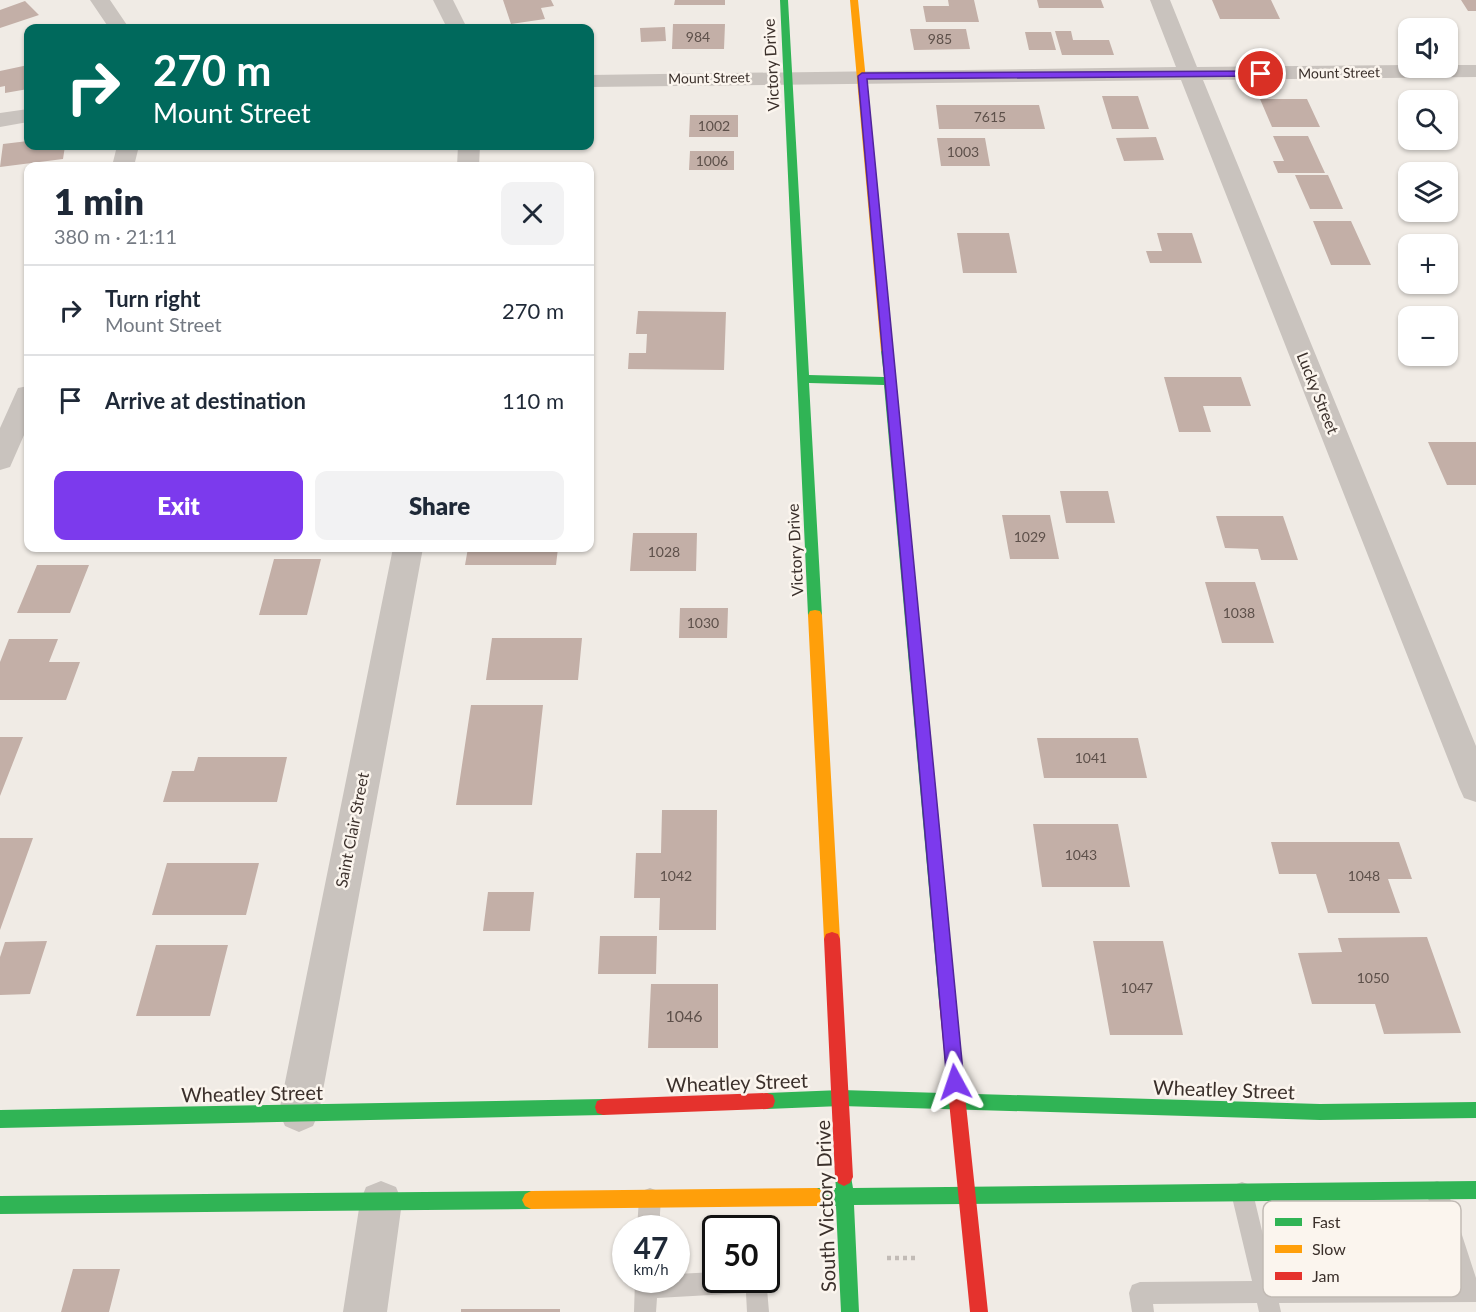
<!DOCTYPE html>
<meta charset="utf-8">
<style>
:root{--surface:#fff;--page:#f2f2f3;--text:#1f2937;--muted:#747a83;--line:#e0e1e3;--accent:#7c3aed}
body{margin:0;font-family:Lato,sans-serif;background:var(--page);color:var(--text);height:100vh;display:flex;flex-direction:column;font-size:22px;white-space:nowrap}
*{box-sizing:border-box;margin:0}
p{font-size:20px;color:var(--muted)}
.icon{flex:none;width:33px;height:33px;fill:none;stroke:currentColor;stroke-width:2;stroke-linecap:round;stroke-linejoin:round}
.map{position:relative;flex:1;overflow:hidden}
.sheet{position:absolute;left:24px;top:162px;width:570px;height:390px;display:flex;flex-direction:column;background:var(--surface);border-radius:12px;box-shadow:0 2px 4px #0004}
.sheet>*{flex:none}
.banner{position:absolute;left:24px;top:24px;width:570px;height:126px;border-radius:12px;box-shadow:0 2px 4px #0004;background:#00695c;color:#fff;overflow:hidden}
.buttons{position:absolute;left:1398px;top:18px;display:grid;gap:12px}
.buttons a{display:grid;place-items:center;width:60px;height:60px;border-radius:12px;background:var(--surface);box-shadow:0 2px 4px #0004;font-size:30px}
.speed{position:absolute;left:612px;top:1215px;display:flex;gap:12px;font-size:30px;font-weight:700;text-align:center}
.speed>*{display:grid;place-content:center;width:78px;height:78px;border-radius:50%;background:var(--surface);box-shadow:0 2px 4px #0004;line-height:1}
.speed small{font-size:15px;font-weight:400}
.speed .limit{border:3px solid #111;border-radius:9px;background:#fff;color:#111}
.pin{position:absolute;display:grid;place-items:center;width:51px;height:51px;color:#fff;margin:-26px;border:3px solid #fff;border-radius:50%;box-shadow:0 2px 6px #0007}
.me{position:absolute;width:66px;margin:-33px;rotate:355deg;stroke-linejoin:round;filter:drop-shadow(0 0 4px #0008)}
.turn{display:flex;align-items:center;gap:21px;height:126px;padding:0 30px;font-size:27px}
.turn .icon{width:78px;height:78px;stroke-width:2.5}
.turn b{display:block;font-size:42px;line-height:51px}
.round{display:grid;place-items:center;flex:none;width:63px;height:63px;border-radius:12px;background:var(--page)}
.overview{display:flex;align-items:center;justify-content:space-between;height:102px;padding:0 30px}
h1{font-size:36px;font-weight:800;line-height:45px}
.action{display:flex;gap:12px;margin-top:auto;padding:12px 30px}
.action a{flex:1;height:69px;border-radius:12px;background:var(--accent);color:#fff;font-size:24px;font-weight:800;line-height:69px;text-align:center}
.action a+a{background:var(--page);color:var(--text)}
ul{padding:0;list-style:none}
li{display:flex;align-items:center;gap:18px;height:90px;padding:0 30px;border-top:2px solid var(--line)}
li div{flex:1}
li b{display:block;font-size:22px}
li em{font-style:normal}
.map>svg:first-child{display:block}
</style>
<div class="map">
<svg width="1476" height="1312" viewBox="0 0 1476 1312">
<rect width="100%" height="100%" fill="#f0ebe5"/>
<path fill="#c3afa7" d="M 503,0 L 551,0 L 554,6 L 541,8 L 545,19 L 511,24 Z
M 675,0 L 725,0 L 725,5 L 674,5 Z
M 948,0 L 974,0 L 979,22 L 926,22 L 923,6 L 949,6 Z
M 1037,0 L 1101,0 L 1104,8 L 1039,8 Z
M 1212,0 L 1271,0 L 1280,19 L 1220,19 Z
M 1461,0 L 1476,0 L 1476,11 L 1468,11 Z
M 25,1 L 39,15 L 0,28 L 0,10 Z
M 673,24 L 725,24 L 724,49 L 672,49 Z
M 665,27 L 666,41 L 641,42 L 640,28 Z
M 910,29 L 966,29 L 970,49 L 914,50 Z
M 1055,31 L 1071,31 L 1073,40 L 1109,40 L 1114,55 L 1062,55 Z
M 1025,32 L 1051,32 L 1056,50 L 1029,50 Z
M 28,65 L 28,89 L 5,93 L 5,86 L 0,87 L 0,71 Z
M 1102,96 L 1138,96 L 1149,129 L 1112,129 Z
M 1260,99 L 1307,99 L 1320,127 L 1272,127 Z
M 936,105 L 1039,105 L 1045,129 L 939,129 Z
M 690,115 L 738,115 L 738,137 L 689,137 Z
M 1273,136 L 1308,136 L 1325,173 L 1278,173 L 1273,161 L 1284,161 Z
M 1156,137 L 1164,160 L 1124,161 L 1116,138 Z
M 937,138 L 985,138 L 990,166 L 941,166 Z
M 28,141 L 28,146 L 65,146 L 63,159 L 0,167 L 3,144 Z
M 690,151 L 734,151 L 734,170 L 689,170 Z
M 1295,175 L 1328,175 L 1343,209 L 1310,209 Z
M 1313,221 L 1351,221 L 1371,265 L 1331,265 Z
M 957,233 L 1009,233 L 1017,273 L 963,273 Z
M 1157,233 L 1192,233 L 1202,263 L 1150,263 L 1146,251 L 1162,251 Z
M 638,311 L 726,312 L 724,370 L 628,369 L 629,353 L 646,353 L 647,334 L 636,334 Z
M 1164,377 L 1241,377 L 1251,406 L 1203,406 L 1211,432 L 1179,432 Z
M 1428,442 L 1476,442 L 1476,485 L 1447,485 Z
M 1060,491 L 1108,491 L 1115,523 L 1066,523 Z
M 1002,515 L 1050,515 L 1059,559 L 1010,559 Z
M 1216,516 L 1283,516 L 1298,560 L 1261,560 L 1258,549 L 1225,548 Z
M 633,533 L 697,533 L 696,571 L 630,571 Z
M 468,548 L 558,548 L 556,565 L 465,565 Z
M 274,559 L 321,559 L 307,615 L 259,615 Z
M 37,565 L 89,565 L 70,613 L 17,613 Z
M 1205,582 L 1255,582 L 1274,643 L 1222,643 Z
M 680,608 L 728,608 L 727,638 L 679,638 Z
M 492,638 L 582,638 L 578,680 L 486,680 Z
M 9,639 L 58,639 L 49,662 L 80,662 L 66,700 L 0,700 L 0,662 Z
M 471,705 L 543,705 L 532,805 L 456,805 Z
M 0,737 L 23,737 L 0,796 Z
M 1037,738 L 1138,738 L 1147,778 L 1044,778 Z
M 198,757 L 287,757 L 277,802 L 163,802 L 172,771 L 194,771 Z
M 662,810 L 717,810 L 716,930 L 659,930 L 660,898 L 634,898 L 636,853 L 661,853 Z
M 1033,824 L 1118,824 L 1130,887 L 1042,887 Z
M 0,838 L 33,838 L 0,930 Z
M 1271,842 L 1399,842 L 1412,879 L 1388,879 L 1400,913 L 1328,913 L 1316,874 L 1279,874 Z
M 167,863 L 259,863 L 246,915 L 152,915 Z
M 488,892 L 534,892 L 530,931 L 483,931 Z
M 600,936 L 657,936 L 656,974 L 598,974 Z
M 1427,937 L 1461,1033 L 1384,1034 L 1375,1004 L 1312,1004 L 1298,953 L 1342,952 L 1338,938 Z
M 47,941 L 30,994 L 0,995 L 0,957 L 5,942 Z
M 1093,941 L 1163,941 L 1183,1035 L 1110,1035 Z
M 156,945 L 228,945 L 210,1016 L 136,1016 Z
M 651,984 L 718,984 L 718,1048 L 648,1048 Z
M 73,1269 L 120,1269 L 109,1312 L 61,1312 Z
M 461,1309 L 560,1309 L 560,1312 L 461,1312 Z"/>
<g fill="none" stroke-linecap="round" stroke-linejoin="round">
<path stroke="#c2bbb6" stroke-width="4.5" stroke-dasharray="4 4" stroke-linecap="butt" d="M 887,1258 L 919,1258"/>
<path fill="#c9c3be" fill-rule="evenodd" d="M 1437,1181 L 1445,1184 L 1448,1192 L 1476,1278 L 1476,1302 L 1279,1303 L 1281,1312 L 1259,1312 L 1257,1303 L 1153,1304 L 1154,1312 L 1132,1312 L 1129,1293 L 1132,1285 L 1140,1282 L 1252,1281 L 1231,1193 L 1234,1185 L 1242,1182 L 1250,1185 L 1253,1193 L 1274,1281 L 1454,1280 L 1426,1192 L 1429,1184 Z
M 650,1188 L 658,1191 L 661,1199 L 659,1228 L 637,1228 L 639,1199 L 642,1191 Z
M 716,1272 L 716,1280 L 766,1280 L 766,1277 L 769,1312 L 747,1312 L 746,1293 L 657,1298 L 656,1312 L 634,1312 L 635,1280 L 676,1280 L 676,1274 Z"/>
<path fill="#c9c3be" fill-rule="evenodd" d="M 90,0 L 110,0 L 129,28 L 109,28 Z
M 433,0 L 453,0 L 467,28 L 447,28 Z
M 1150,0 L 1170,0 L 1197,67 L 1408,65 L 1408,68 L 1448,68 L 1448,65 L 1476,65 L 1476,77 L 1203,80 L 1476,746 L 1476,802 L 1464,798 L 1459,787 L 1181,80 L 590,87 L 590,75 L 1176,67 Z
M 28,109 L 28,122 L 0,127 L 0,113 Z
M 117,146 L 139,146 L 134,166 L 112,166 Z
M 458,146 L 480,146 L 479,166 L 457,166 Z
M 28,386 L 28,426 L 10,467 L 0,470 L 0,428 L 18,388 Z
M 393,548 L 423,548 L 319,1112 L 313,1126 L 299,1132 L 285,1126 L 279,1112 Z
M 381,1181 L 396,1187 L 402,1202 L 387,1312 L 343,1312 L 360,1202 L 366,1187 Z"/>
<path fill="#30b455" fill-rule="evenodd" d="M 780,0 L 788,0 L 809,375 L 884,377 L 881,351 L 887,347 L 893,351 L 955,1001 L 953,1007 L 947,1009 L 941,1007 L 939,1001 L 884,385 L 809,383 L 822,615 L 820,619 L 810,619 L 808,615 Z
M 841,1090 L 1320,1104 L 1476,1102 L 1476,1118 L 1320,1120 L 841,1106 L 767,1109 L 761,1107 L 759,1101 L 761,1095 L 767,1093 Z
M 603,1099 L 609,1101 L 611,1107 L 609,1113 L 603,1115 L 0,1128 L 0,1110 Z
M 844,1168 L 850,1171 L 853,1188 L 1476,1181 L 1476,1199 L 854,1205 L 859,1312 L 841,1312 L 836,1206 L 817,1206 L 811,1203 L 808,1197 L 811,1191 L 817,1188 L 836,1188 L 835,1177 L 838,1171 Z
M 531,1191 L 537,1194 L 540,1200 L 537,1206 L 531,1209 L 0,1214 L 0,1196 Z"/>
<path fill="#ff9f0a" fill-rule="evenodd" d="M 850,0 L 858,0 L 893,351 L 887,355 L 881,351 Z
M 815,610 L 820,611 L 822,615 L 840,939 L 838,944 L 832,946 L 826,944 L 824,939 L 808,615 L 810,611 Z
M 817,1188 L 823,1191 L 826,1197 L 823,1203 L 817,1206 L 531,1209 L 525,1206 L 522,1200 L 525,1194 L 531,1191 Z"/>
<path fill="#e5322d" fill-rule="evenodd" d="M 832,932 L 838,934 L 840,939 L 853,1177 L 850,1183 L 844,1186 L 838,1183 L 835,1177 L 824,939 L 826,934 Z
M 947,993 L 953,995 L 955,1001 L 988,1312 L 970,1312 L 939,1001 L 941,995 Z
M 767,1093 L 773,1095 L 775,1101 L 773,1107 L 767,1109 L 603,1115 L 597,1113 L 595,1107 L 597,1101 L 603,1099 Z"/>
</g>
<path fill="#7c3aed" stroke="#51269a" stroke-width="1.5" d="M 1261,71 L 1265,72 L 1265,76 L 867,79 L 964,1082 L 961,1088 L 955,1091 L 949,1088 L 947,1082 L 858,76 L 862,73 Z"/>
<g text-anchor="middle" stroke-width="5" stroke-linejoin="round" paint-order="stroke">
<g font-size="14" fill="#5d504a">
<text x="698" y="42">984</text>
<text x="940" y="44">985</text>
<text x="990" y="122">7615</text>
<text x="714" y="131">1002</text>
<text x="963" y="157">1003</text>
<text x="712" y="166">1006</text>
<text x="1030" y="542">1029</text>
<text x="664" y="557">1028</text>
<text x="1239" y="618">1038</text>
<text x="703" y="628">1030</text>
<text x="1091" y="763">1041</text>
<text x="1081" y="860">1043</text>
<text x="676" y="881">1042</text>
<text x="1364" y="881">1048</text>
<text x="1373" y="983">1050</text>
<text x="1137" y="993">1047</text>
</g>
<g font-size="14" fill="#3b302b" stroke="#fbf5ee">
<text transform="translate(1339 73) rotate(-1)" y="5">Mount Street</text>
<text transform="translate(709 78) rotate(-1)" y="5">Mount Street</text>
</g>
<g font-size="16" fill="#3b302b" stroke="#fbf5ee">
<text transform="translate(771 65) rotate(-93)" y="6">Victory Drive</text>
<text transform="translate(1318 393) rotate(68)" y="6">Lucky Street</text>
<text transform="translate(795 550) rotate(-93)" y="6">Victory Drive</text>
<text transform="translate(352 830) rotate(-79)" y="6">Saint Clair Street</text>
</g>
<g font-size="16" fill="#5d504a">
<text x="684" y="1022">1046</text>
</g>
<g font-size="20" fill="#3b302b" stroke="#fbf5ee">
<text transform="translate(737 1083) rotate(-2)" y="7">Wheatley Street</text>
<text transform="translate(1224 1090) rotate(2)" y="7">Wheatley Street</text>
<text transform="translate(252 1094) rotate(-1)" y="7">Wheatley Street</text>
<text transform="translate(826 1206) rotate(-92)" y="7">South Victory Drive</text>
</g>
</g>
<rect x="1263" y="1201" width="198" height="96" rx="9" fill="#fbf5ee" stroke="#c1bab4" stroke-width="1.5"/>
<rect x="1275" y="1218" width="27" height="8" fill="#30b455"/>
<rect x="1275" y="1245" width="27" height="8" fill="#ff9f0a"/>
<rect x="1275" y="1272" width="27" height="8" fill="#e5322d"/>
<g font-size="16" fill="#3b302b">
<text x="1312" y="1228">Fast</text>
<text x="1312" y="1255">Slow</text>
<text x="1312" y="1282">Jam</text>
</g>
</svg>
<div class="buttons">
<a><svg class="icon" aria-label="sound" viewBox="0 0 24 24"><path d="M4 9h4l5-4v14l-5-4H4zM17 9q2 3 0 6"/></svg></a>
<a><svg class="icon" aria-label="search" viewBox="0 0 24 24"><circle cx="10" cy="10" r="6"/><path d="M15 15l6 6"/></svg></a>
<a><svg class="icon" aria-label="layers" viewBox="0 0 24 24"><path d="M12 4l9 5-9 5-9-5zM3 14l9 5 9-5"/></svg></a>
<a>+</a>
<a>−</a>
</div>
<div class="speed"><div>47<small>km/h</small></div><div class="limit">50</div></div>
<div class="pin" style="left:1261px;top:74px;background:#d93025"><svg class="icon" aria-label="arrive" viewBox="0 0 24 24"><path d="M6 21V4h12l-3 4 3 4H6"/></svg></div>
<svg class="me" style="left:955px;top:1082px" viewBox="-20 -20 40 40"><path d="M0-17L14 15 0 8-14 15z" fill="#7c3aed" stroke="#fff" stroke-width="4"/></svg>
<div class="banner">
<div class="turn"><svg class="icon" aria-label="right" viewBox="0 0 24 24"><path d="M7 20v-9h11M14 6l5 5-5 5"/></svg><div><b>270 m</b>Mount Street</div></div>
</div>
<section class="sheet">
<div class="overview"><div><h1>1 min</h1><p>380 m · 21:11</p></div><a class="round"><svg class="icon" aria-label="close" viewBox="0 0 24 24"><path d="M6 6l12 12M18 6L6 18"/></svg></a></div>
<ul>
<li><svg class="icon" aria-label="right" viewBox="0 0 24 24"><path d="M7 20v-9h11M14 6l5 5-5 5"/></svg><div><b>Turn right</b><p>Mount Street</p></div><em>270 m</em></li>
<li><svg class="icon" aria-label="arrive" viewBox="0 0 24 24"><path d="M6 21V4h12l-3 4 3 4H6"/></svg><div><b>Arrive at destination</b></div><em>110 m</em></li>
</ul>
<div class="action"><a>Exit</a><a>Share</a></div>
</section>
</div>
